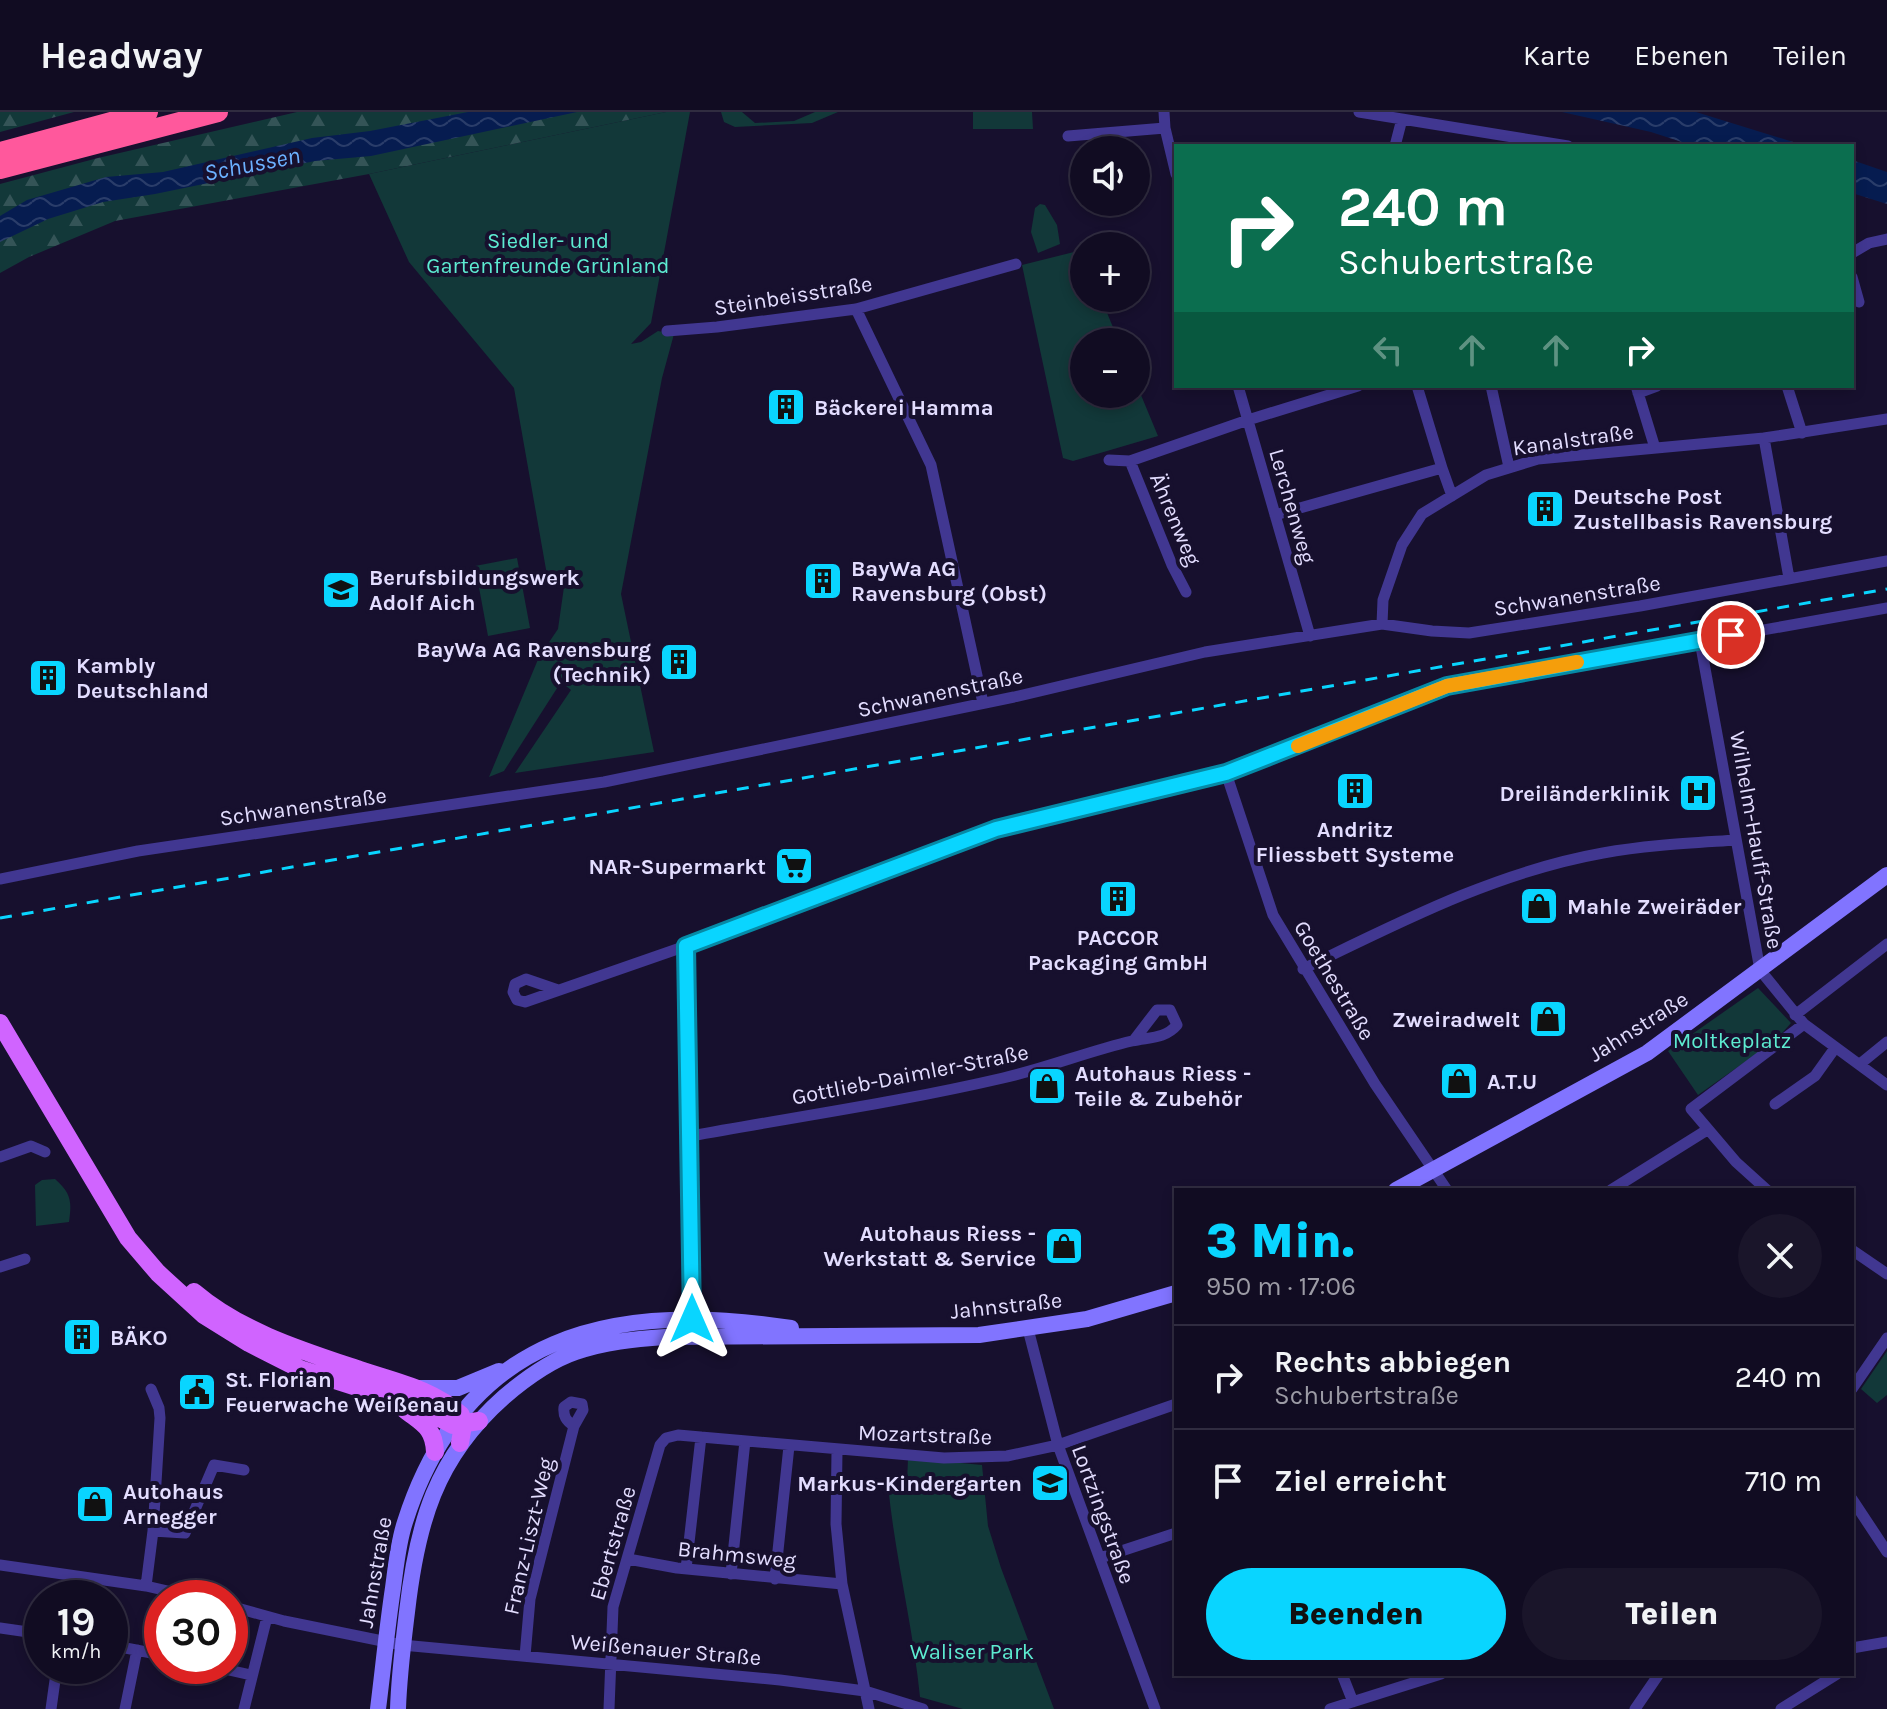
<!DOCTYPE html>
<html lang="de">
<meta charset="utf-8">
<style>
:root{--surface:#110c22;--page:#1a152a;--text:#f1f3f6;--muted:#9c9ba5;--line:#302c40;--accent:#09d5ff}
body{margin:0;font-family:Karla,sans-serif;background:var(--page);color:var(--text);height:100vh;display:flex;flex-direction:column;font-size:30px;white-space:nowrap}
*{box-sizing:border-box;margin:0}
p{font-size:26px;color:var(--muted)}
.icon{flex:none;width:44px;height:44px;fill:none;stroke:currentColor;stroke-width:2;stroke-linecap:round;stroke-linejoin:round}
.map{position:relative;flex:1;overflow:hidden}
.side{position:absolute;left:1174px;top:1076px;width:680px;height:488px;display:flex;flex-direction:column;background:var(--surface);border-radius:0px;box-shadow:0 4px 12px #0003,0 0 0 2px var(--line)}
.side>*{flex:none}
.banner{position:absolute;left:1174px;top:32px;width:680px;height:244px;border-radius:0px;box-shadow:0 4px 12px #0003,0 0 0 2px var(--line);background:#0b6e4f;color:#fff;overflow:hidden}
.buttons{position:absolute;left:1070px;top:24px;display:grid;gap:16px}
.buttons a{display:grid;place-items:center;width:80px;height:80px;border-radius:50%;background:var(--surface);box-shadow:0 4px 12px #0003,0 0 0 2px var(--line);font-size:40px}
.speed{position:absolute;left:24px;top:1468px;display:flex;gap:16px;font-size:40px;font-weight:700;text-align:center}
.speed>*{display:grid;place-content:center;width:104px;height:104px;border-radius:50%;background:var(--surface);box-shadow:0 4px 12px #0003,0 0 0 2px var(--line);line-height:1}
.speed small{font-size:20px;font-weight:400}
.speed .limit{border:12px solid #d22;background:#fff;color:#111}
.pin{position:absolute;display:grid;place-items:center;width:68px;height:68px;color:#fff;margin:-34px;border:4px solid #fff;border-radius:50%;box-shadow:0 2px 8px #0007}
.me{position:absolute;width:88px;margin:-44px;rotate:0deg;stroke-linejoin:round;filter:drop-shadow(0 0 6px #0008)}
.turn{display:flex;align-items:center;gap:28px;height:168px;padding:0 32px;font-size:36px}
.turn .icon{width:104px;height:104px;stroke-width:2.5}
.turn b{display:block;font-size:56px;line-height:68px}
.lanes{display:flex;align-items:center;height:76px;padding:0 32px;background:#0003;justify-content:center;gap:40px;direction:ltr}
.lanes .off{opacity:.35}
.round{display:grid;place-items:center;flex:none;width:84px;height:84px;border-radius:42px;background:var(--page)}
.summary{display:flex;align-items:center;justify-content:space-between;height:136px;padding:0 32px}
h1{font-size:48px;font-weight:800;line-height:60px;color:var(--accent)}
.cta{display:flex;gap:16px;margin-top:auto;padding:16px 32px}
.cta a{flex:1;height:92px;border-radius:48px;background:var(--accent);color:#111;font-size:32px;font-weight:800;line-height:92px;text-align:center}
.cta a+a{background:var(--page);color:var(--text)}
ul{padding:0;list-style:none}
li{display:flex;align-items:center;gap:24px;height:104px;padding:0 32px;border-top:2px solid var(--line)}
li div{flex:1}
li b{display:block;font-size:30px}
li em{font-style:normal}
header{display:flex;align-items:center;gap:48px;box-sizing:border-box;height:112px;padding:0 40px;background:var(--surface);border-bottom:2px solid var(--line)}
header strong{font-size:38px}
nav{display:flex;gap:44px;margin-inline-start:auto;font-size:28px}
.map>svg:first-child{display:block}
</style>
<header>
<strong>Headway</strong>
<nav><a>Karte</a><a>Ebenen</a><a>Teilen</a></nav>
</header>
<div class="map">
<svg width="1887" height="1597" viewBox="0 0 1887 1597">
<defs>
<pattern id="forest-firs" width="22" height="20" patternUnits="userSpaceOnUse" patternTransform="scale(2)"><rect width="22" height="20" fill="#123839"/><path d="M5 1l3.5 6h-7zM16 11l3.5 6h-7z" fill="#345457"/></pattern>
<pattern id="water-waves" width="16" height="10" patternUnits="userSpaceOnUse" patternTransform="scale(2)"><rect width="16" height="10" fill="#061c50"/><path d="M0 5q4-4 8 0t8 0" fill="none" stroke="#2a3d6a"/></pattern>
</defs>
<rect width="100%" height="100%" fill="#17102e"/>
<path fill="#123839" d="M 666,0 L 690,0 L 651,211 L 631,232 L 641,230 L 658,219 L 674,222 L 662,266 L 621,482 L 654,640 L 515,661 L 571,578 L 561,570 L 504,659 L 489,665 L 539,545 L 558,517 L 565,468 L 556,463 L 547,463 L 514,276 L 409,150 L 369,62 Z
M 721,0 L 742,0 L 755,11 L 794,9 L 815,0 L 838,0 L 812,11 L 735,15 L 724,10 Z
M 973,0 L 1032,0 L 1033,17 L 973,17 Z
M 1040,92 L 1045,93 L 1057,113 L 1060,132 L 1038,141 L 1031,120 L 1035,96 Z
M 1082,138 L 1084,186 L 1101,186 L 1119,230 L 1084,230 L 1084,282 L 1136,282 L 1136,271 L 1158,324 L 1073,349 L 1063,346 L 1022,153 Z
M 517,446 L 530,516 L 488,524 L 475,454 Z
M 1758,876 L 1791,911 L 1776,928 L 1698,983 L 1668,939 Z
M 55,1067 C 71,1081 72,1089 69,1110 L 36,1114 L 35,1073 L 42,1068 Z
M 1887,1239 L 1887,1283 L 1877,1291 L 1861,1277 Z
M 908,1346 L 982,1353 L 988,1414 L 1001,1456 L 1054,1597 L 963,1597 L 920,1585 C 913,1514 895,1445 888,1373 L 907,1373 Z"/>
<path fill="url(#forest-firs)" d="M 0,0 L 74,0 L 0,20 Z
M 297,0 L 666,0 L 369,62 L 115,109 L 29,145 L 0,161 L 0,72 L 98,46 Z"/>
<path fill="url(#water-waves)" d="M 468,0 L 577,0 L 371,44 L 315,49 L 155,82 L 103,90 L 48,107 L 0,130 L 0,104 L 27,88 L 106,65 L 163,60 L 312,26 L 370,19 Z
M 1562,0 L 1696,0 L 1806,34 L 1694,34 L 1651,20 Z
M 1852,48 L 1887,60 L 1887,92 L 1852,81 Z"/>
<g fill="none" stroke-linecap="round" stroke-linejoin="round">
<path stroke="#413791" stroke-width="11" d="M 1164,0 L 1165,16 L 1176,62
M 1359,0 L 1568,34
M 1068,24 L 1165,16
M 1395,34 L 1402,7
M 1852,141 L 1869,131 L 1887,127
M 1852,165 L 1859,190
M 856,197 L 931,353 L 983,591
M 667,219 L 717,215 L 856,197 L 1016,152
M 1238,274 L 1310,524
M 1417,274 L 1442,356
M 1491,274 L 1509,355
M 1636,274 L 1655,336
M 1787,274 L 1802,321
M 1638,281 L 1657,274
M 1764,326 L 1789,466
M 1109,348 L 1130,349 L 1248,308 L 1358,274
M 1130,349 L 1172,453 L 1186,480
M 1275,403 L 1442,356 L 1452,384
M 1382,512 L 1383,488 L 1402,433 L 1422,402 L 1486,363 L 1538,347 L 1764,326 L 1887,307
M 1700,529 L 1760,858 L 1804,912 L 1887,973
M 1226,661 L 1273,803 L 1375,972 L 1447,1078
M 0,767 L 138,739 L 604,670 L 1014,585 L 1205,540 L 1382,512 L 1432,519 L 1469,521 L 1640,494 L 1887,449
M 686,834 L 692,1207
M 1303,857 C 1400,810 1496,760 1603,741 C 1647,733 1692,731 1736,728
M 558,878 L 526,867 L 515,872 L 513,880 L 517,888 L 525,890 L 686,834 L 996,717 L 1226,661 L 1447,574 L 1887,496
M 1795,903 L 1887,832
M 1860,952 L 1887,930
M 1775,992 L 1815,964 L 1835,936
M 691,1024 C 795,1005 900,990 1003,966 C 1047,956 1089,939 1132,929 C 1149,925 1165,927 1177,913 L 1170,898 L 1157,898 L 1134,928
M 0,1045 L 31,1034 L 45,1040
M 1611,1078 L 1707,1018
M 1767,1078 L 1736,1050 L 1691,997 L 1804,912
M 1852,1138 L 1887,1162
M 0,1155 L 25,1147
M 1028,1217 L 1058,1333 L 1155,1597
M 1852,1277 L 1887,1226
M 837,1339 L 836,1412 L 842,1472 L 869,1597
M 1852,1387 L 1887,1440
M 153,1419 L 185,1421 L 214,1353 L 244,1358
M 1100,1446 L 1176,1421
M 628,1447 L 677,1456 L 842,1472
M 0,1453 L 146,1474 L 198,1486
M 686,1457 L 701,1325
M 731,1462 L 745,1329
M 775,1467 L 789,1334
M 146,1474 L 153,1419 L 160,1306 L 159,1296 L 151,1277
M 230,1494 L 284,1509 L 402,1533 L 780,1568 L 865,1579 L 923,1597
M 0,1516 L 42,1522
M 110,1533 L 162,1543
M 1852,1536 L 1887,1530
M 525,1544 L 530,1487 L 574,1314 L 583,1298 L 582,1292 L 571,1290 L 564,1295 C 563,1304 566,1309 574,1314
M 211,1554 L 251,1563
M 1342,1562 L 1353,1590
M 51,1597 L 57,1554
M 125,1597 L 137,1538
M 244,1597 L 267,1505
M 609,1597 L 613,1495 L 660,1333 L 666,1326 L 678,1323 L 944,1346 L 1007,1344 L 1058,1333 L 1176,1292
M 1330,1597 L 1441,1562
M 1635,1597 L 1659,1562
M 1781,1597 L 1837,1562"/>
<path stroke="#8174ff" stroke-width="16" d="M 1396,1078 L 1647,941 L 1887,763
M 419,1276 L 458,1276 L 499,1259
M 378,1597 C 383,1557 387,1516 393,1476 C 396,1454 398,1431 405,1410 C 465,1222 613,1188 791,1216
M 398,1597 C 399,1564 403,1533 407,1500 C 417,1412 435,1346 504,1285 C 525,1267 549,1249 576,1240 C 604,1230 635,1227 665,1225 L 979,1223 L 1087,1207 L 1176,1181"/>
<path stroke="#d064ff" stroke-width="18" d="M 0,911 L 128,1126 L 158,1161 L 204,1203 L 249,1231 L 300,1257 L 419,1295 L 453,1313 L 479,1309
M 194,1180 C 241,1220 303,1239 360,1258 C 396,1270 432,1277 461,1303 L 463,1313 L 460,1331
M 403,1296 C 421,1311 434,1314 435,1340"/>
<path stroke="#ff589c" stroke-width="20" d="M 0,40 L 148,0
M 0,57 L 218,0"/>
<path stroke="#09d5ff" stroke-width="3" stroke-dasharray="12 10" stroke-linecap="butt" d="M 0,806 L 1887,477"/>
</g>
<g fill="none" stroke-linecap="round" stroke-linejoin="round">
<defs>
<path id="route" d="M 692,1207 L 686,834 L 996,717 L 1226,661 L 1447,574 L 1731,523"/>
</defs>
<use href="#route" stroke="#068aa6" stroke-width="20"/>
<use href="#route" stroke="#09d5ff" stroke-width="14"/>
<path stroke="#f59e0b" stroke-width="14" d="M 1298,634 L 1447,574 L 1577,550"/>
</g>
<defs>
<symbol id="building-square" viewBox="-11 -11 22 22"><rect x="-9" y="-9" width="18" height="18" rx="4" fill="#09d5ff" stroke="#17102e"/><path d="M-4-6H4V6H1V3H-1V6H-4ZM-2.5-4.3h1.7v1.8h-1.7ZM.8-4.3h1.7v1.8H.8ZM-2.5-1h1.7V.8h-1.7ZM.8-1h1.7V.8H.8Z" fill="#111"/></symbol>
<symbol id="school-square" viewBox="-11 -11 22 22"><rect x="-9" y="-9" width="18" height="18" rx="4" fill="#09d5ff" stroke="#17102e"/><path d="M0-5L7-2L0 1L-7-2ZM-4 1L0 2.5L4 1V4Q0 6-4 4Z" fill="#111"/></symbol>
<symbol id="hospital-square" viewBox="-11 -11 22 22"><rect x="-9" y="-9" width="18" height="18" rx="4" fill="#09d5ff" stroke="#17102e"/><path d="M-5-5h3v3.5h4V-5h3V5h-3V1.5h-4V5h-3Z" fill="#111"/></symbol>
<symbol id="supermarket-square" viewBox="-11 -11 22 22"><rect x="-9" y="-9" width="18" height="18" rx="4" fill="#09d5ff" stroke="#17102e"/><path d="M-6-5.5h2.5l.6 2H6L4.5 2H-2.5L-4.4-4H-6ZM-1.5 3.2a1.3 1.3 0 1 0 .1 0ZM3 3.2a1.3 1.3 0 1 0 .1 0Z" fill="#111"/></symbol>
<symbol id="shop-square" viewBox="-11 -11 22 22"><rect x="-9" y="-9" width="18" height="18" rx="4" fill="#09d5ff" stroke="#17102e"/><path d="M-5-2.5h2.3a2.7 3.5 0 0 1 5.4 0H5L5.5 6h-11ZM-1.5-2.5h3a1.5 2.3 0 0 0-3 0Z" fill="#111"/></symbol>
<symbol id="civic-square" viewBox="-11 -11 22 22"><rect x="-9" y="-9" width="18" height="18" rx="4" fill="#09d5ff" stroke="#17102e"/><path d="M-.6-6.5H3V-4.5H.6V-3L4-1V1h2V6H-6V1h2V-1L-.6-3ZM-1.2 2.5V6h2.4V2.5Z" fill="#111"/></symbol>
</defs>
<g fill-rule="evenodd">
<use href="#building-square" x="764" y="273" width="44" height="44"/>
<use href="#building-square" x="1523" y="375" width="44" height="44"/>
<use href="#building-square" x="801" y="447" width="44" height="44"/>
<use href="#school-square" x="319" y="456" width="44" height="44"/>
<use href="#building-square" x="657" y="528" width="44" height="44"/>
<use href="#building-square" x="26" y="544" width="44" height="44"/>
<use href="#building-square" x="1333" y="657" width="44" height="44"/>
<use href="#hospital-square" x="1676" y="659" width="44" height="44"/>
<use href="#supermarket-square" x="772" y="732" width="44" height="44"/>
<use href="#building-square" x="1096" y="765" width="44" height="44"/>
<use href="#shop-square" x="1517" y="772" width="44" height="44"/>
<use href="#shop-square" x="1526" y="885" width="44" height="44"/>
<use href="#shop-square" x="1437" y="947" width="44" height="44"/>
<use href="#shop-square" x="1025" y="952" width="44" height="44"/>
<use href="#shop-square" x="1042" y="1112" width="44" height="44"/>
<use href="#building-square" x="60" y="1203" width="44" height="44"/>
<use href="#civic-square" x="175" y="1258" width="44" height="44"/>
<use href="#school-square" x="1028" y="1349" width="44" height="44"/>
<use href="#shop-square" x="73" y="1370" width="44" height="44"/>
</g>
<g text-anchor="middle" stroke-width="8" stroke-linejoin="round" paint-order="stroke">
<g font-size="22" fill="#5debd1" stroke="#17102e">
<text x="548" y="136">Siedler- und<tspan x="548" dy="25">Gartenfreunde Grünland</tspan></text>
<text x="1732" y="936">Moltkeplatz</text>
<text x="972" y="1547">Waliser Park</text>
</g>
<g font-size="22" fill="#e3ddff" stroke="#17102e">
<text transform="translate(793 183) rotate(-9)" y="8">Steinbeisstraße</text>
<text transform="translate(1573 327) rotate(-8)" y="8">Kanalstraße</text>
<text transform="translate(1293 394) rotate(74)" y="8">Lerchenweg</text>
<text transform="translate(1176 407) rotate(67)" y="8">Ährenweg</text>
<text transform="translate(1577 483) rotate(-9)" y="8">Schwanenstraße</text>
<text transform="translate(940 580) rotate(-12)" y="8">Schwanenstraße</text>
<text transform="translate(303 694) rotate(-8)" y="8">Schwanenstraße</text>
<text transform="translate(1757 728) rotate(80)" y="8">Wilhelm-Hauff-Straße</text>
<text transform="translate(1335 868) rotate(59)" y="8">Goethestraße</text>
<text transform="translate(1638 914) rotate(-32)" y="8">Jahnstraße</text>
<text transform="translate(910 962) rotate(-11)" y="8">Gottlieb-Daimler-Straße</text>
<text transform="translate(1006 1193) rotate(-6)" y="8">Jahnstraße</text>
<text transform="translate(925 1322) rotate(2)" y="8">Mozartstraße</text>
<text transform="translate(1104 1402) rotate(70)" y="8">Lortzingstraße</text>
<text transform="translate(528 1424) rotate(-77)" y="8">Franz-Liszt-Weg</text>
<text transform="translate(612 1431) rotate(-74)" y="8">Ebertstraße</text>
<text transform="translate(737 1442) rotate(6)" y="8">Brahmsweg</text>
<text transform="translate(374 1460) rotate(-80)" y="8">Jahnstraße</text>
<text transform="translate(666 1537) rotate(5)" y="8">Weißenauer Straße</text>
</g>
<g font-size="22" font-weight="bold" fill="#e3ddff" stroke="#17102e" text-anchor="start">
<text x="814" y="303">Bäckerei Hamma</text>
<text x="1573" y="392">Deutsche Post<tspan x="1573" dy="25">Zustellbasis Ravensburg</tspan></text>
<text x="851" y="464">BayWa AG<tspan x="851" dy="25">Ravensburg (Obst)</tspan></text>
<text x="369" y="473">Berufsbildungswerk<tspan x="369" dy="25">Adolf Aich</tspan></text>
<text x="651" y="545" text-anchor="end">BayWa AG Ravensburg<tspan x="651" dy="25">(Technik)</tspan></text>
<text x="76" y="561">Kambly<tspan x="76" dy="25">Deutschland</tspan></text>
<text x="1670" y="689" text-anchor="end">Dreiländerklinik</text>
<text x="1355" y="725" text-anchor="middle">Andritz<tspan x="1355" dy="25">Fliessbett Systeme</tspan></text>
<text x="766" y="762" text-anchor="end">NAR-Supermarkt</text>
<text x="1567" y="802">Mahle Zweiräder</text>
<text x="1118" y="833" text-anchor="middle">PACCOR<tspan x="1118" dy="25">Packaging GmbH</tspan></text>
<text x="1520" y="915" text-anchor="end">Zweiradwelt</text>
<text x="1075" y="969">Autohaus Riess -<tspan x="1075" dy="25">Teile &amp; Zubehör</tspan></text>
<text x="1487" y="977">A.T.U</text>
<text x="1036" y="1129" text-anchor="end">Autohaus Riess -<tspan x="1036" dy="25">Werkstatt &amp; Service</tspan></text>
<text x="110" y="1233">BÄKO</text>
<text x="225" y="1275">St. Florian<tspan x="225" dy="25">Feuerwache Weißenau</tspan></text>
<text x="1022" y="1379" text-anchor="end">Markus-Kindergarten</text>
<text x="123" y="1387">Autohaus<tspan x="123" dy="25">Arnegger</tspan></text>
</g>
<g font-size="24" font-style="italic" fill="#6bb0ff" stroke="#17102e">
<text transform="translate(252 52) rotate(-11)" y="8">Schussen</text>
</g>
</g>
</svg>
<div class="buttons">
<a><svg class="icon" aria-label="sound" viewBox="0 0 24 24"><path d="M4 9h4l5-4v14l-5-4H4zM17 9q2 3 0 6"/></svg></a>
<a>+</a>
<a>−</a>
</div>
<div class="speed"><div>19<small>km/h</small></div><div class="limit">30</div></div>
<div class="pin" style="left:1731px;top:523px;background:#d93025"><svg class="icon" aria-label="arrive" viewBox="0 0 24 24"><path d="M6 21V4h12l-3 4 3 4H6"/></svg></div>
<svg class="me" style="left:692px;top:1207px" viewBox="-20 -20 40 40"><path d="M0-17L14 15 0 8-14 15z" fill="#09d5ff" stroke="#fff" stroke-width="4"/></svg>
<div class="banner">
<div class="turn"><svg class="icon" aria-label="right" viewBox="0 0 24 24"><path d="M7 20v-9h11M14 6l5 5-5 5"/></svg><div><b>240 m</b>Schubertstraße</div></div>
<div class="lanes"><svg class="icon off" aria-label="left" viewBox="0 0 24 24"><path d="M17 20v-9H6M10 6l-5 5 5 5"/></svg><svg class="icon off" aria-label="ahead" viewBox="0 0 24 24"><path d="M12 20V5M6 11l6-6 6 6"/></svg><svg class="icon off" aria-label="ahead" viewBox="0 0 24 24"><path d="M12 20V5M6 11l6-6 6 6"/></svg><svg class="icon" aria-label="right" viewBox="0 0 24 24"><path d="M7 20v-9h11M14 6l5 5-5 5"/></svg></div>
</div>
<section class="side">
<div class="summary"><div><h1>3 Min.</h1><p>950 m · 17:06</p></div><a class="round"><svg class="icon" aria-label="close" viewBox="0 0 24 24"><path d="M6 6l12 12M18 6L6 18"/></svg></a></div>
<ul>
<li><svg class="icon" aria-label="right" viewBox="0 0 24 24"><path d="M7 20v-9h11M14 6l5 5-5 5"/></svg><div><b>Rechts abbiegen</b><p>Schubertstraße</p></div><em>240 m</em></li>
<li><svg class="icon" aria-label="arrive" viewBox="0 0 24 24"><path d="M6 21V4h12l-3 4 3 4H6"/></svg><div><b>Ziel erreicht</b></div><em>710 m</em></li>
</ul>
<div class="cta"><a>Beenden</a><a>Teilen</a></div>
</section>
</div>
